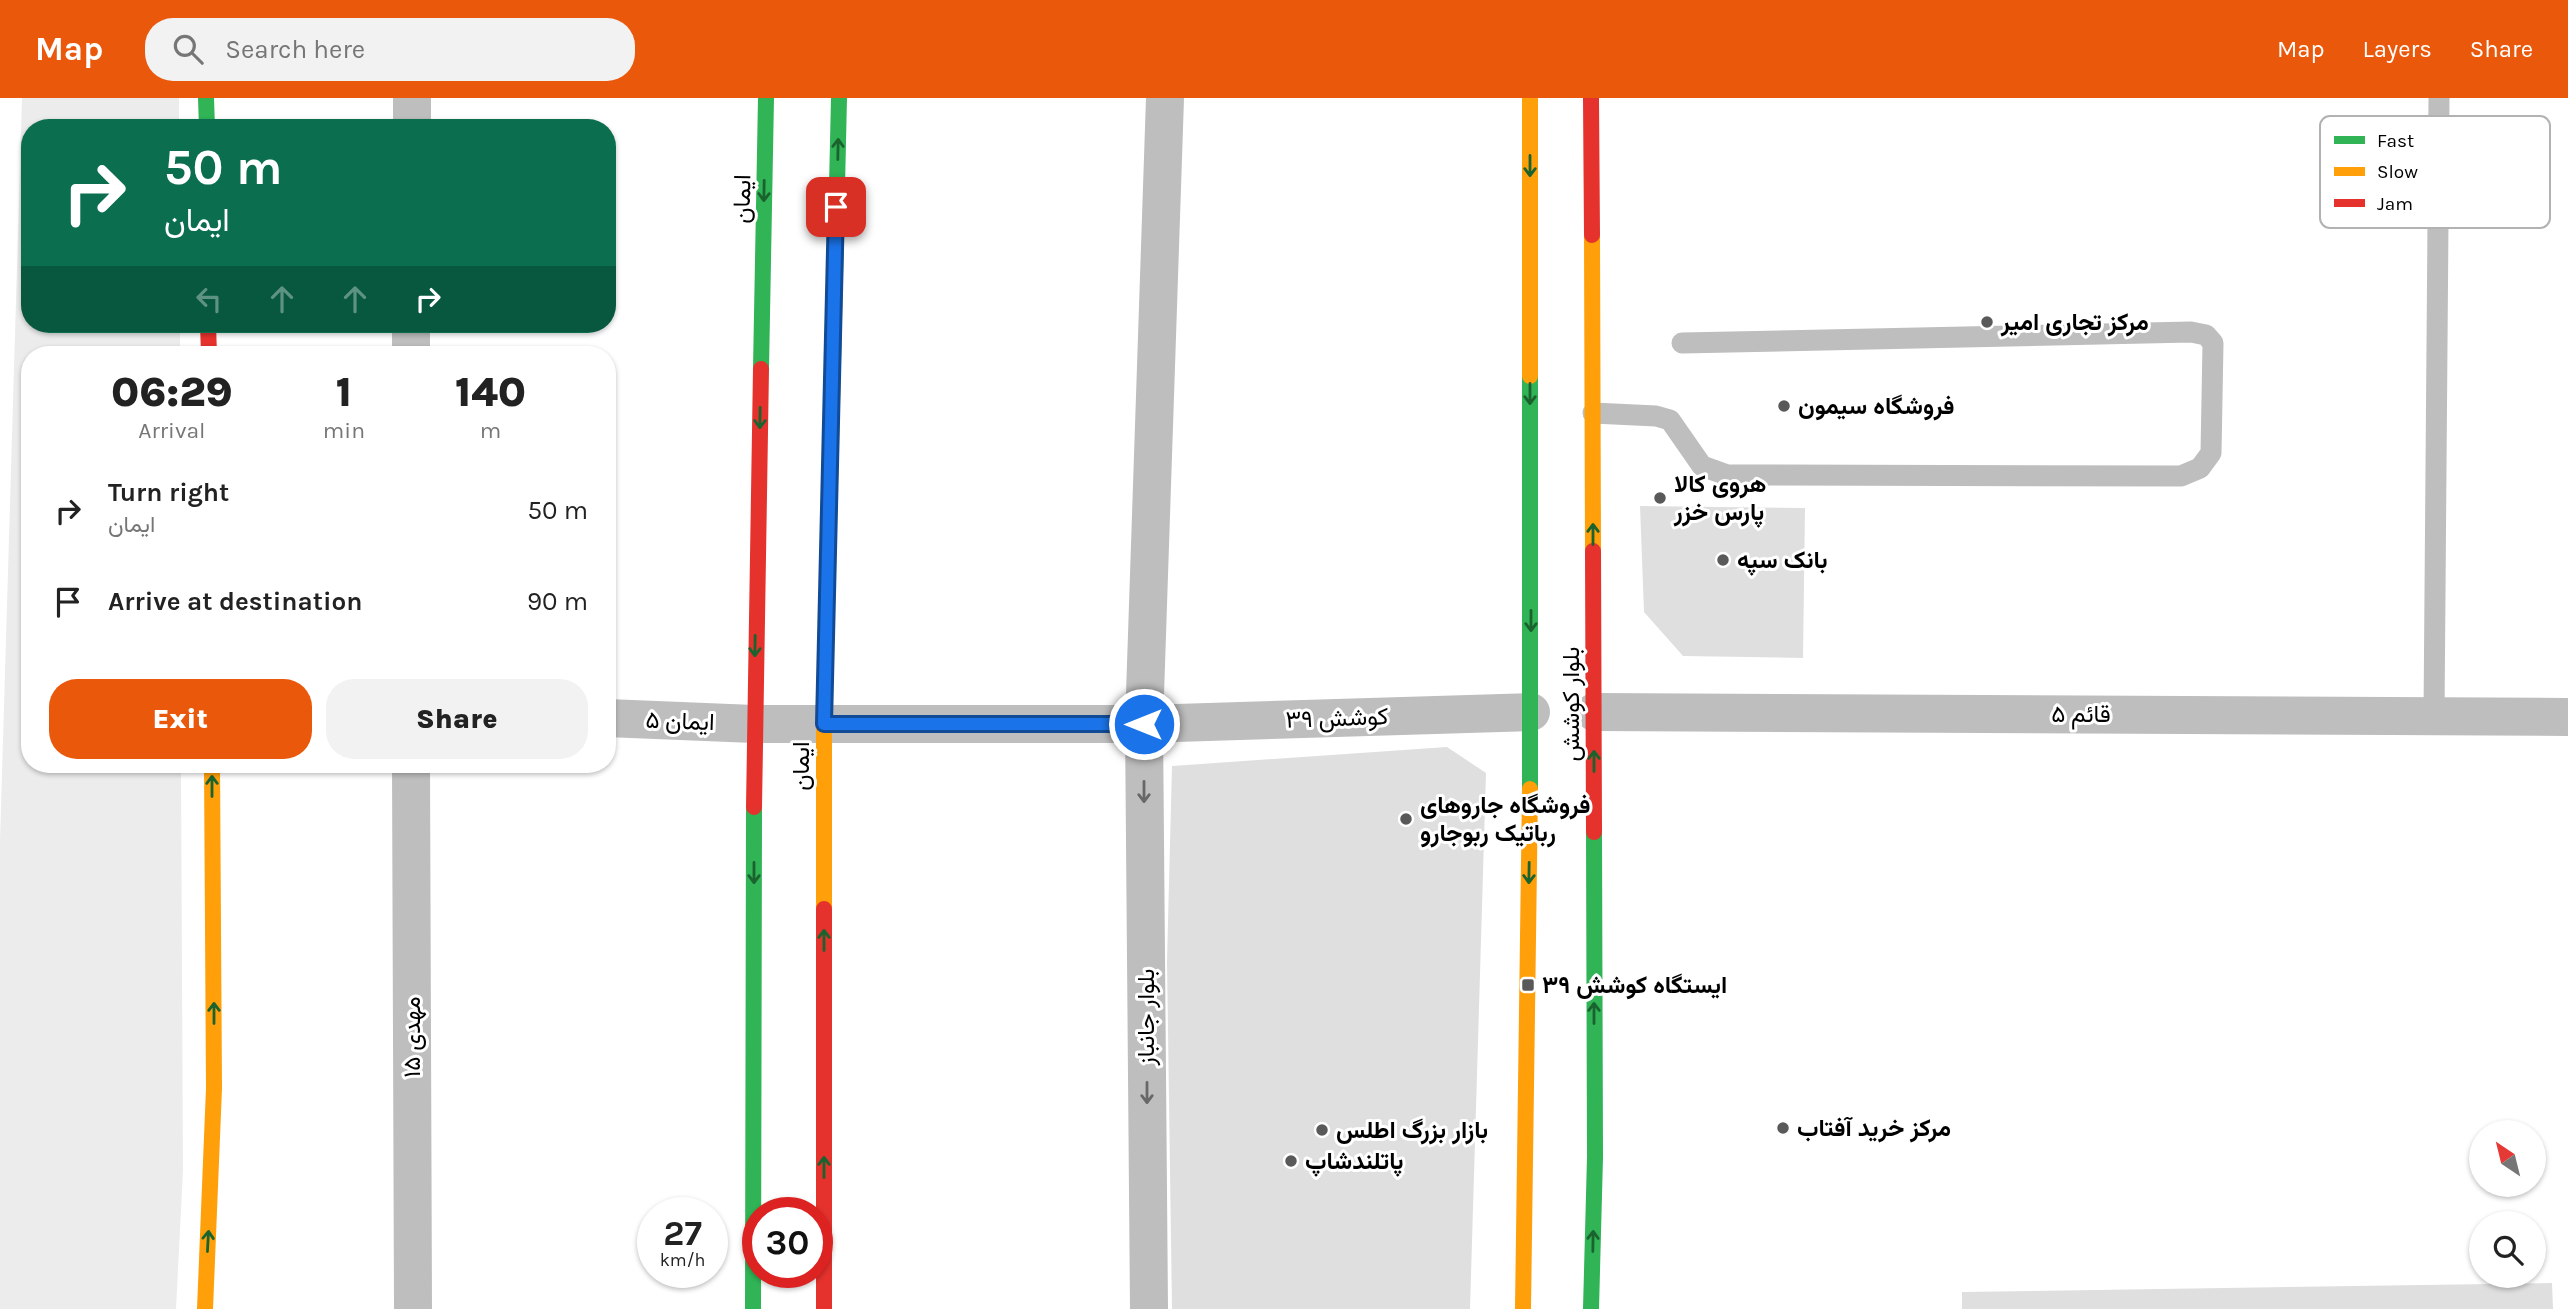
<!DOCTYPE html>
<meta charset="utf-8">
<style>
:root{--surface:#fff;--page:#f2f2f2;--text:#222;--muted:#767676;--accent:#ea580c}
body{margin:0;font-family:Karla,Vazirmatn,sans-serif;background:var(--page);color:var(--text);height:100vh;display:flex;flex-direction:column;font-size:26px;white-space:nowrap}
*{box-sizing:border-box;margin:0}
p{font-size:23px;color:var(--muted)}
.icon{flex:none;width:38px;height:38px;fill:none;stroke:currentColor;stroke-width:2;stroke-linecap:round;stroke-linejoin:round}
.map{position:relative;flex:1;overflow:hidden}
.details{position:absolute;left:21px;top:248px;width:595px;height:427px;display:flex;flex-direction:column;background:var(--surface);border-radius:28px;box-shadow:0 2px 5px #0004}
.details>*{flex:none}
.top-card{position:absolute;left:21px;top:21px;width:595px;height:214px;border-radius:28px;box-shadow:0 2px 5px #0004;background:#0b6e4f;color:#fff;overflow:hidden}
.needle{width:46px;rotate:325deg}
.buttons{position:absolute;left:2469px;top:1022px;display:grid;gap:14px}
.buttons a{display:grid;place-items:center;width:77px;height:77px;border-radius:50%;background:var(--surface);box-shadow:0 2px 5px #0004;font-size:35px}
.speed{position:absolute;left:637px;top:1099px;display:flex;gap:14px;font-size:35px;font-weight:700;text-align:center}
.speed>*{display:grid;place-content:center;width:91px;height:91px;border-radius:50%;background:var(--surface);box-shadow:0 2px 5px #0004;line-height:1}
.speed small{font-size:18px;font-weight:400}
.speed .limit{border:10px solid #d22;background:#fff;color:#111}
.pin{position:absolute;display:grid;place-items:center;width:60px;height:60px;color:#fff;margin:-30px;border-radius:14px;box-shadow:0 4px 10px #0006}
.me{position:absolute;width:77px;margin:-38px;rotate:270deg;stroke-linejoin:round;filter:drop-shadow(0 0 5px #0008)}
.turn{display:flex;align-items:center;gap:24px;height:147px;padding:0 28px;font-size:32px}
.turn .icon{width:91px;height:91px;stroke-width:2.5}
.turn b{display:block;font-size:49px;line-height:60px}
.lanes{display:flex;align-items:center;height:66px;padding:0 28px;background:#0003;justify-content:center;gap:35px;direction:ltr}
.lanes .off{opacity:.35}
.eta{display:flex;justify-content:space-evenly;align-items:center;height:119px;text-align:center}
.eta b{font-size:42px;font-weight:800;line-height:49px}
.button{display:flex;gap:14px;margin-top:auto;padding:14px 28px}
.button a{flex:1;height:80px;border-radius:28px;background:var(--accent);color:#fff;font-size:28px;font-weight:800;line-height:80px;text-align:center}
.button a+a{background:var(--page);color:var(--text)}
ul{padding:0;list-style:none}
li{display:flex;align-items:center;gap:21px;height:91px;padding:0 28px}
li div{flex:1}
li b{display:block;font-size:26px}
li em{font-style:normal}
header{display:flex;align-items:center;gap:42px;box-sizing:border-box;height:98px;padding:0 35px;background:var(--accent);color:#fff}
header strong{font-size:33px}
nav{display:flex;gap:38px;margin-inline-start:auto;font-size:24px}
.search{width:490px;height:63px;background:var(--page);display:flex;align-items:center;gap:18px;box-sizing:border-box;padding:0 24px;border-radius:28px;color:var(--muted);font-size:26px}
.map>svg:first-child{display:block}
</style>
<header>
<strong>Map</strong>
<div class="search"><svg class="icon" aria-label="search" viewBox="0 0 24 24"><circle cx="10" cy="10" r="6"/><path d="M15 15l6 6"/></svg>Search here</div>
<nav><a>Map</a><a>Layers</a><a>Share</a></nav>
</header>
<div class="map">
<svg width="2568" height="1211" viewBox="0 0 2568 1211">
<rect width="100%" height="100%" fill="#fff"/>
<path fill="#ececec" d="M 22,0 L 179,0 L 179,30 L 30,30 L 30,226 L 180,226 L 180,257 L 30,257 L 30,667 L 181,667 L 183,1072 L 176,1211 L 0,1211 L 0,744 Z"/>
<path fill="#dfdfdf" d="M 1640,408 L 1805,410 L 1803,560 L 1683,558 L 1644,514 Z
M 1447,649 L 1486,675 L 1470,1211 L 1172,1211 L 1167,863 L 1172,668 Z
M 2552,1185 L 2553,1211 L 1962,1211 L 1962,1194 Z"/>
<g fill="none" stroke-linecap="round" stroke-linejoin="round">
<path stroke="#bebebe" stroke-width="21" d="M 1593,315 L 1656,318 L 1670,322 L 1702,368 L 1727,377 L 2181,378 L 2200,370 L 2211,355 L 2213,245 L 2206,237 L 2191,234 L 1682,245
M 2434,618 L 2439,0"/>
<path stroke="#bebebe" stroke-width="38" d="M 412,30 L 412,0
M 411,257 L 411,226
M 1594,614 L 2568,619
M 607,620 L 754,626 L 1144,626 L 1531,614
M 411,667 L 413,1211
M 1149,1211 L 1144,626 L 1165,0"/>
<path stroke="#30b455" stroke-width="16" d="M 206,0 L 207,30
M 833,265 L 839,0
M 761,271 L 766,0
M 1530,691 L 1530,278
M 753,1211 L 754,709
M 1591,1211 L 1595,1059 L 1594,734"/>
<path stroke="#ff9f0a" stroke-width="16" d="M 1530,0 L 1530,278
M 1592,137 L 1593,453
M 824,811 L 824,626 L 833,265
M 205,1211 L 214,990 L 212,667
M 1523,1211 L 1530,691"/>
<path stroke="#e5322d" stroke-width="16" d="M 1591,0 L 1592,137
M 208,226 L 209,257
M 1593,453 L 1594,734
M 754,709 L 761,271
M 824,811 L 824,1211"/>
</g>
<defs><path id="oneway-shaft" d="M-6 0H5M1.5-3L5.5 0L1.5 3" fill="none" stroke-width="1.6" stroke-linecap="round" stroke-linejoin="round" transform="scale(1.75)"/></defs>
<g stroke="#1a632f">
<use href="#oneway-shaft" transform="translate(838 51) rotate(-89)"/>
<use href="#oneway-shaft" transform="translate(1530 68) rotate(90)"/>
<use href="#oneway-shaft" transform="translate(764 93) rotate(91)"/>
<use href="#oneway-shaft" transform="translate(1530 296) rotate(90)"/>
<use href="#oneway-shaft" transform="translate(760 320) rotate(91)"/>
<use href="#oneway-shaft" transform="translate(1593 436) rotate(-90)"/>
<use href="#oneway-shaft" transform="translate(1531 523) rotate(90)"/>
<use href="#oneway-shaft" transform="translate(755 548) rotate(91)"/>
<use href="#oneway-shaft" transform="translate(1594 663) rotate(-90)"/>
<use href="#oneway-shaft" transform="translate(212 688) rotate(-90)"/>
<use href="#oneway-shaft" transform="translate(754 775) rotate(90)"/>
<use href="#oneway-shaft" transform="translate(1529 775) rotate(91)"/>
<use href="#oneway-shaft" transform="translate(824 842) rotate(-90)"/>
<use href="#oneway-shaft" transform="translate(214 915) rotate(-90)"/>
<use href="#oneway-shaft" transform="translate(1594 915) rotate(-90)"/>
<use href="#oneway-shaft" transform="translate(824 1069) rotate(-90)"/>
<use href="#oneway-shaft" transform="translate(208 1143) rotate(-87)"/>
<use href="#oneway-shaft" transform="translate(1593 1143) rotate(-89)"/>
</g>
<g stroke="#686868">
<use href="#oneway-shaft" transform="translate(1144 694) rotate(90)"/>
<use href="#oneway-shaft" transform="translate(1147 995) rotate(90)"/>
</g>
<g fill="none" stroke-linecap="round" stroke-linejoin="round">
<defs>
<path id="route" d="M 836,109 L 824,626 L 1144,626"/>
</defs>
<use href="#route" stroke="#114b97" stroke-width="18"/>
<use href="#route" stroke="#1a73e8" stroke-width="12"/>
</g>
<g fill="#595959" stroke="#fff" stroke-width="2.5">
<circle cx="1987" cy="224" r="7"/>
<circle cx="1784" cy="308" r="7"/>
<circle cx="1660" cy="400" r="7"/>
<circle cx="1723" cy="462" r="7"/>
<circle cx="1406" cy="721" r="7"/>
<rect x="1521" y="880" width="14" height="14" rx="3.5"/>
<circle cx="1783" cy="1030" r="7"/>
<circle cx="1322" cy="1032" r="7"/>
<circle cx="1291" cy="1063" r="7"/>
</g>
<g text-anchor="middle" stroke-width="6" stroke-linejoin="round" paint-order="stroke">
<g font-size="24" fill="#000" stroke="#fff">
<text transform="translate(742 101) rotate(-89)" y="8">ایمان</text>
<text transform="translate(1571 606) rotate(-90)" y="8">بلوار کوشش</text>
<text x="2081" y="624">قائم ۵</text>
<text transform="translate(1337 620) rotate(-2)" y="8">کوشش ۳۹</text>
<text transform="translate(680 623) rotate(2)" y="8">ایمان ۵</text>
<text transform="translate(801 668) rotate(-90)" y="8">ایمان</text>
<text transform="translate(1146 919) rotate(-90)" y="8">بلوار جانباز</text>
<text transform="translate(412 939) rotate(-90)" y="8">مهدی ۱۵</text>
</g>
<g font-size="24" font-weight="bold" fill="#000" stroke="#fff" text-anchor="start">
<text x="2001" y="232">مرکز تجاری امیر</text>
<text x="1798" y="316">فروشگاه سیمون</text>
<text x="1674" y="394">هروی کالا<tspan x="1674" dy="28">پارس خزر</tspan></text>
<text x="1737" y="470">بانک سپه</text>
<text x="1420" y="715">فروشگاه جاروهای<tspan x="1420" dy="28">رباتیک ربوجارو</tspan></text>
<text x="1542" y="895">ایستگاه کوشش ۳۹</text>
<text x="1797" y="1038">مرکز خرید آفتاب</text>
<text x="1336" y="1040">بازار بزرگ اطلس</text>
<text x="1305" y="1071">پاتلندشاپ</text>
</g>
</g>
<rect x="2320" y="18" width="230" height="112" rx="10" fill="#fff" stroke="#b2b2b2" stroke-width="2"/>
<rect x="2334" y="38" width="31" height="8" fill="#30b455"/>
<rect x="2334" y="69" width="31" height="9" fill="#ff9f0a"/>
<rect x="2334" y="101" width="31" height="8" fill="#e5322d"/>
<g font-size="19" fill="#000">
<text x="2377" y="49">Fast</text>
<text x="2377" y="80">Slow</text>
<text x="2377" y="112">Jam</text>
</g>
</svg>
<div class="buttons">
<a><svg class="needle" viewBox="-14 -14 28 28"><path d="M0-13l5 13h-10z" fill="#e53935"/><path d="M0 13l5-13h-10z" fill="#767676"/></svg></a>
<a><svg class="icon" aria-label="search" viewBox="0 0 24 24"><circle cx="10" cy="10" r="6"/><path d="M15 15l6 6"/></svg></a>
</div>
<div class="speed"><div>27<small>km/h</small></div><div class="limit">30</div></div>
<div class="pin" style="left:836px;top:109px;background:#d93025"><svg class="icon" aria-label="arrive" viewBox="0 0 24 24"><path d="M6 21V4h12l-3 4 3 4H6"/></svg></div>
<svg class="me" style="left:1144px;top:626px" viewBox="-20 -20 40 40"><circle r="17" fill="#1a73e8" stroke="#fff" stroke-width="3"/><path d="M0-11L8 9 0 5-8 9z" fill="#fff"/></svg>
<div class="top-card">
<div class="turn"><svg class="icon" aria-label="right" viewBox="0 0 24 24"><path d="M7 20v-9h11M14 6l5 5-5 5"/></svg><div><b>50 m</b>ایمان</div></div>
<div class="lanes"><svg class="icon off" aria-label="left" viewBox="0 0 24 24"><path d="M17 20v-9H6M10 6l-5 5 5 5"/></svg><svg class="icon off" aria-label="ahead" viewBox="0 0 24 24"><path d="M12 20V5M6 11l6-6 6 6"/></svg><svg class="icon off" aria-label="ahead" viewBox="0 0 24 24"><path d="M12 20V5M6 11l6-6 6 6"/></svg><svg class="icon" aria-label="right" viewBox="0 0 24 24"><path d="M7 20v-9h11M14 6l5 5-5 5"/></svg></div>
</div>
<section class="details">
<div class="eta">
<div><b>06:29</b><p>Arrival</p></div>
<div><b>1</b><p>min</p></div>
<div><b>140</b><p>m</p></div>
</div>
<ul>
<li><svg class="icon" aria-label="right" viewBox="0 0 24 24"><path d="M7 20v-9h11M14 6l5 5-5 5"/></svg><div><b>Turn right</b><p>ایمان</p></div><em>50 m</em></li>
<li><svg class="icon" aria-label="arrive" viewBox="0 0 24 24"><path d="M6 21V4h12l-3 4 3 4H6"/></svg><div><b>Arrive at destination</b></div><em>90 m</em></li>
</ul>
<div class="button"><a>Exit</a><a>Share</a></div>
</section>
</div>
